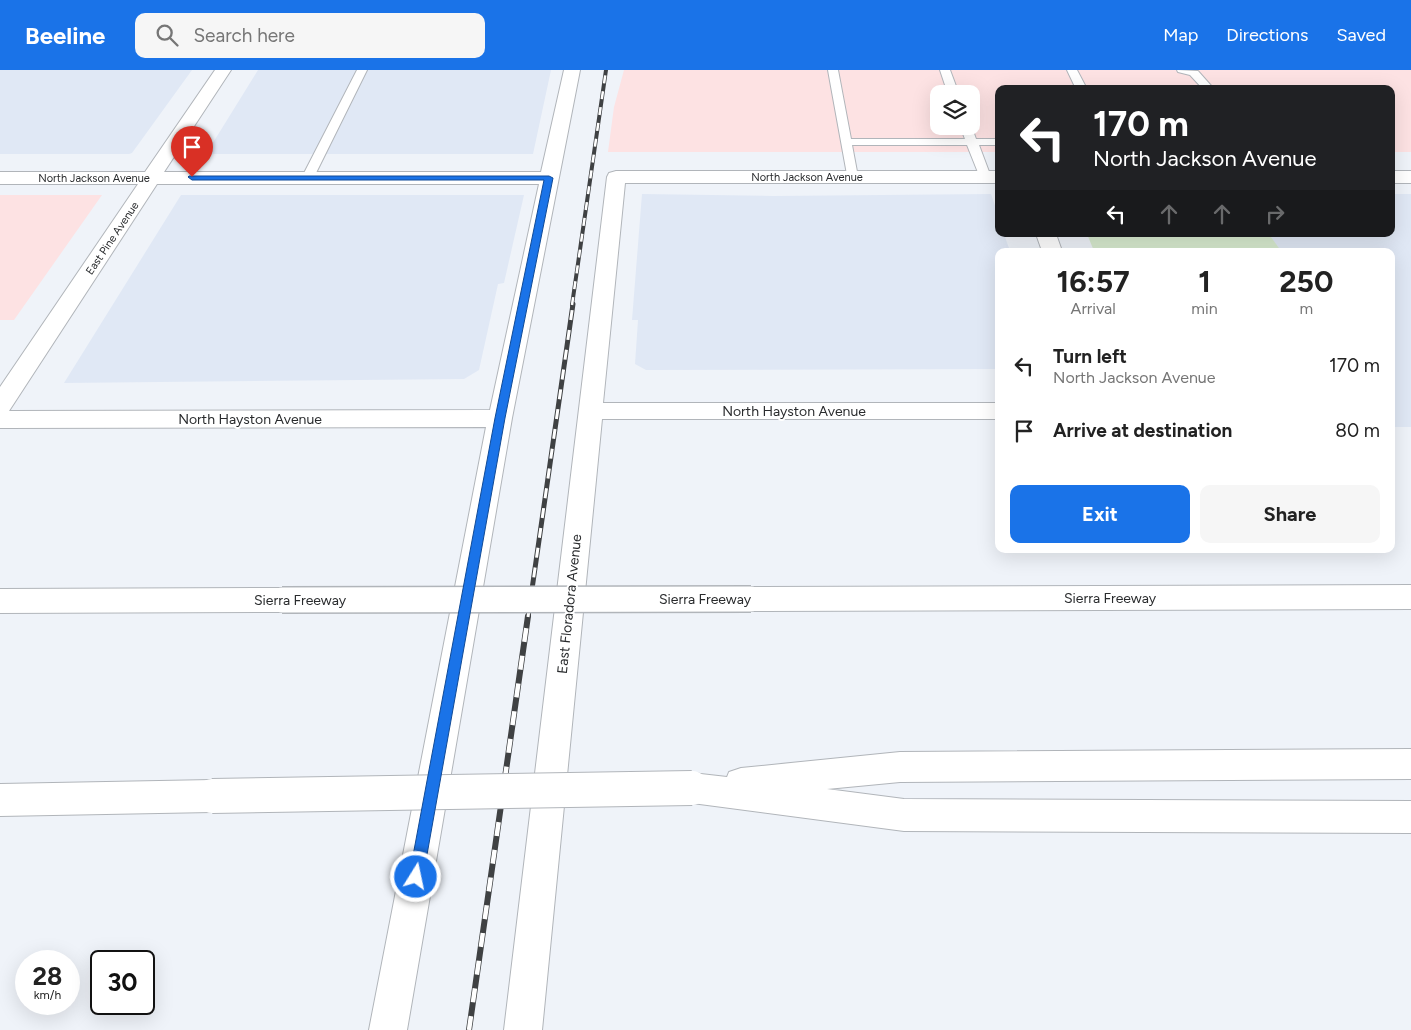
<!DOCTYPE html>
<style>
:root{--surface:#fff;--page:#f6f6f6;--text:#222;--muted:#767676;--accent:#1a73e8}
body{margin:0;font-family:Figtree,sans-serif;background:var(--page);color:var(--text);height:100vh;display:flex;flex-direction:column;font-size:19px;white-space:nowrap}
*{box-sizing:border-box;margin:0}
p{font-size:16px;color:var(--muted)}
.icon{flex:none;width:28px;height:28px;fill:none;stroke:currentColor;stroke-width:2;stroke-linecap:round;stroke-linejoin:round}
.map{position:relative;flex:1;overflow:hidden}
.sheet{position:absolute;left:995px;top:178px;width:400px;height:305px;display:flex;flex-direction:column;background:var(--surface);border-radius:10px;box-shadow:0 5px 20px #0002}
.sheet>*{flex:none}
.banner{position:absolute;left:995px;top:15px;width:400px;height:152px;border-radius:10px;box-shadow:0 5px 20px #0002;background:#202124;color:#fff;overflow:hidden}
.controls{position:absolute;left:930px;top:15px;display:grid;gap:10px}
.controls a{display:grid;place-items:center;width:50px;height:50px;border-radius:10px;background:var(--surface);box-shadow:0 5px 20px #0002;font-size:25px}
.speed{position:absolute;left:15px;top:880px;display:flex;gap:10px;font-size:25px;font-weight:700;text-align:center}
.speed>*{display:grid;place-content:center;width:65px;height:65px;border-radius:50%;background:var(--surface);box-shadow:0 5px 20px #0002;line-height:1}
.speed small{font-size:12px;font-weight:400}
.speed .limit{border:2px solid #111;border-radius:8px;background:#fff;color:#111}
.pin{position:absolute;display:grid;place-items:center;width:42px;height:42px;color:#fff;margin:-51px -21px;border-radius:50% 50% 50% 0;rotate:-45deg;box-shadow:0 0 5px #0007}
.pin .icon{rotate:45deg}
.me{position:absolute;width:55px;margin:-28px;rotate:10deg;stroke-linejoin:round;filter:drop-shadow(0 0 4px #0008)}
.turn{display:flex;align-items:center;gap:18px;height:105px;padding:0 15px;font-size:22px}
.turn .icon{width:65px;height:65px;stroke-width:2.5}
.turn b{display:block;font-size:35px;line-height:42px}
.lanes{display:flex;align-items:center;height:48px;padding:0 15px;background:#0003;justify-content:center;gap:25px;direction:ltr}
.lanes .off{opacity:.35}
.eta{display:flex;justify-content:space-evenly;align-items:center;height:85px;text-align:center}
.eta b{font-size:30px;font-weight:700;line-height:35px}
.primary-button{display:flex;gap:10px;margin-top:auto;padding:10px 15px}
.primary-button a{flex:1;height:58px;border-radius:10px;background:var(--accent);color:#fff;font-size:20px;font-weight:700;line-height:58px;text-align:center}
.primary-button a+a{background:var(--page);color:var(--text)}
ul{padding:0;list-style:none}
li{display:flex;align-items:center;gap:15px;height:65px;padding:0 15px}
li div{flex:1}
li b{display:block;font-size:19px}
li em{font-style:normal}
header{display:flex;align-items:center;gap:30px;box-sizing:border-box;height:70px;padding:0 25px;background:var(--accent);color:#fff}
header strong{font-size:24px}
nav{display:flex;gap:28px;margin-inline-start:auto;font-size:18px}
.search{width:350px;height:45px;background:var(--page);display:flex;align-items:center;gap:12px;box-sizing:border-box;padding:0 18px;border-radius:10px;color:var(--muted);font-size:19px}
.map>svg:first-child{display:block}
</style>
<header>
<strong>Beeline</strong>
<div class="search"><svg class="icon" aria-label="search" viewBox="0 0 24 24"><circle cx="10" cy="10" r="6"/><path d="M15 15l6 6"/></svg>Search here</div>
<nav><a>Map</a><a>Directions</a><a>Saved</a></nav>
</header>
<div class="map">
<svg width="1411" height="960" viewBox="0 0 1411 960">
<rect width="100%" height="100%" fill="#eff3f9"/>
<path fill="#e0e8f5" d="M 0,0 L 192,0 L 132,83 L 129,84 L 0,84 Z
M 258,0 L 551,0 L 533,84 L 206,84 Z
M 642,124 L 773,126 L 991,124 L 999,147 L 999,164 L 1004,164 L 1010,181 L 999,181 L 999,299 L 646,300 L 635,294 L 638,250 L 632,250 Z
M 1391,124 L 1411,124 L 1411,357 L 1391,357 L 1391,181 L 1097,181 L 1280,181 L 1269,164 L 1391,164 Z
M 181,125 L 524,125 L 504,213 L 498,214 L 479,300 L 464,309 L 64,313 Z"/>
<path fill="#fde2e3" fill-rule="evenodd" d="M 624,0 L 1411,0 L 1411,82 L 1391,82 L 1391,19 L 999,19 L 999,82 L 608,82 L 614,37 ZM 939,24 L 971,24 L 971,56 L 939,56 Z
M 0,125 L 102,125 L 14,250 L 0,250 Z"/>
<path fill="#d8ebcf" d="M 1087,164 L 1269,164 L 1281,181 L 1094,181 Z"/>
<g fill="none" stroke-linecap="round" stroke-linejoin="round">
<defs>
<path id="service" d="M 357,0 L 367,0 L 314,107 L 308,111 L 304,110 L 302,107 Z
M 828,0 L 838,0 L 851,69 L 965,69 L 960,56 L 971,55 L 976,69 L 999,69 L 999,75 L 979,75 L 991,107 L 985,111 L 981,110 L 967,75 L 852,75 L 858,107 L 852,111 L 848,110 Z
M 940,0 L 950,0 L 959,24 L 948,24 Z
M 1067,0 L 1077,0 L 1087,19 L 1076,19 Z
M 1177,0 L 1198,1 L 1214,19 L 1203,19 L 1190,5 L 1178,2 Z"/>
<path id="minor" d="M 215,0 L 231,0 L 164,102 L 541,102 L 564,0 L 580,0 L 512,348 L 407,960 L 369,960 L 486,357 L 0,358 L 0,317 L 138,114 L 0,114 L 0,102 L 145,102 ZM 157,114 L 539,114 L 490,340 L 6,341 L 9,341 Z
M 616,101 L 999,101 L 999,113 L 625,113 L 603,333 L 999,333 L 999,349 L 602,349 L 542,960 L 504,960 L 607,107 L 609,103 Z
M 1391,101 L 1411,101 L 1411,113 L 1391,113 Z
M 1036,164 L 1056,164 L 1062,181 L 1042,181 Z"/>
<path id="motorway" d="M 1411,515 L 1411,539 L 751,541 L 741,537 L 737,529 L 741,521 L 751,517 Z
M 282,518 L 292,522 L 296,530 L 292,538 L 282,542 L 0,543 L 0,519 Z
M 1411,679 L 1411,709 L 900,712 L 827,719 L 904,729 L 1411,731 L 1411,763 L 904,761 L 692,733 L 680,729 L 676,718 L 680,707 L 692,703 L 727,707 L 729,702 L 741,698 L 900,682 Z
M 212,710 L 224,715 L 229,726 L 224,737 L 212,742 L 0,746 L 0,714 Z"/>
</defs>
<use href="#service" stroke="#b1b5ba" stroke-width="2"/>
<use href="#minor" stroke="#b1b5ba" stroke-width="2"/>
<use href="#motorway" stroke="#b1b5ba" stroke-width="2"/>
<use href="#service" fill="#fff" fill-rule="evenodd"/>
<use href="#minor" fill="#fff" fill-rule="evenodd"/>
<use href="#motorway" fill="#fff" fill-rule="evenodd"/>
<defs>
<path id="rail-far2" d="M 572,235 L 606,0"/>
<path id="rail-far1" d="M 528,547 L 573,234"/>
<path id="rail" d="M 469,960 L 528,546"/>
</defs>
<use href="#rail-far2" stroke="#3f4143" stroke-width="4"/>
<use href="#rail-far1" stroke="#3f4143" stroke-width="5"/>
<use href="#rail" stroke="#3f4143" stroke-width="6"/>
<use href="#rail-far2" stroke="#fff" stroke-width="2.5" stroke-dasharray="8" stroke-linecap="butt"/>
<use href="#rail-far1" stroke="#fff" stroke-width="3" stroke-dasharray="10" stroke-linecap="butt"/>
<use href="#rail" stroke="#fff" stroke-width="4.5" stroke-dasharray="14" stroke-linecap="butt"/>
<defs>
<path id="motorway-bridge-far1" d="M 282,530 L 751,529"/>
<path id="motorway-bridge" d="M 212,726 L 692,718"/>
</defs>
<use href="#motorway-bridge-far1" stroke="#b1b5ba" stroke-width="28" stroke-linecap="butt"/>
<use href="#motorway-bridge" stroke="#b1b5ba" stroke-width="36" stroke-linecap="butt"/>
<use href="#motorway-bridge-far1" stroke="#fff" stroke-width="25"/>
<use href="#motorway-bridge" stroke="#fff" stroke-width="34"/>
</g>
<path fill="#1a73e8" stroke="#114b97" d="M 189,106 L 549,106 L 553,108 L 505,348 L 423,807 L 421,812 L 416,814 L 411,812 L 409,807 L 495,348 L 544,110 L 192,110 L 188,107 Z"/>
<g text-anchor="middle" stroke-width="4" stroke-linejoin="round" paint-order="stroke">
<g font-size="11" fill="#292b2d" stroke="#fff">
<text x="807" y="111">North Jackson Avenue</text>
<text x="94" y="112">North Jackson Avenue</text>
<text transform="translate(112 168) rotate(-56)" y="4">East Pine Avenue</text>
</g>
<g font-size="14" fill="#292b2d" stroke="#fff">
<text x="794" y="346">North Hayston Avenue</text>
<text x="250" y="354">North Hayston Avenue</text>
<text x="1110" y="533">Sierra Freeway</text>
<text x="705" y="534">Sierra Freeway</text>
<text x="300" y="535">Sierra Freeway</text>
<text transform="translate(569 534) rotate(-84)" y="5">East Floradora Avenue</text>
</g>
</g>
</svg>
<div class="controls">
<a><svg class="icon" aria-label="layers" viewBox="0 0 24 24"><path d="M12 4l9 5-9 5-9-5zM3 14l9 5 9-5"/></svg></a>
</div>
<div class="speed"><div>28<small>km/h</small></div><div class="limit">30</div></div>
<div class="pin" style="left:192px;top:107px;background:#d93025"><svg class="icon" aria-label="arrive" viewBox="0 0 24 24"><path d="M6 21V4h12l-3 4 3 4H6"/></svg></div>
<svg class="me" style="left:416px;top:807px" viewBox="-20 -20 40 40"><circle r="17" fill="#1a73e8" stroke="#fff" stroke-width="3"/><path d="M0-11L8 9 0 5-8 9z" fill="#fff"/></svg>
<div class="banner">
<div class="turn"><svg class="icon" aria-label="left" viewBox="0 0 24 24"><path d="M17 20v-9H6M10 6l-5 5 5 5"/></svg><div><b>170 m</b>North Jackson Avenue</div></div>
<div class="lanes"><svg class="icon" aria-label="left" viewBox="0 0 24 24"><path d="M17 20v-9H6M10 6l-5 5 5 5"/></svg><svg class="icon off" aria-label="ahead" viewBox="0 0 24 24"><path d="M12 20V5M6 11l6-6 6 6"/></svg><svg class="icon off" aria-label="ahead" viewBox="0 0 24 24"><path d="M12 20V5M6 11l6-6 6 6"/></svg><svg class="icon off" aria-label="right" viewBox="0 0 24 24"><path d="M7 20v-9h11M14 6l5 5-5 5"/></svg></div>
</div>
<section class="sheet">
<div class="eta">
<div><b>16:57</b><p>Arrival</p></div>
<div><b>1</b><p>min</p></div>
<div><b>250</b><p>m</p></div>
</div>
<ul>
<li><svg class="icon" aria-label="left" viewBox="0 0 24 24"><path d="M17 20v-9H6M10 6l-5 5 5 5"/></svg><div><b>Turn left</b><p>North Jackson Avenue</p></div><em>170 m</em></li>
<li><svg class="icon" aria-label="arrive" viewBox="0 0 24 24"><path d="M6 21V4h12l-3 4 3 4H6"/></svg><div><b>Arrive at destination</b></div><em>80 m</em></li>
</ul>
<div class="primary-button"><a>Exit</a><a>Share</a></div>
</section>
</div>
